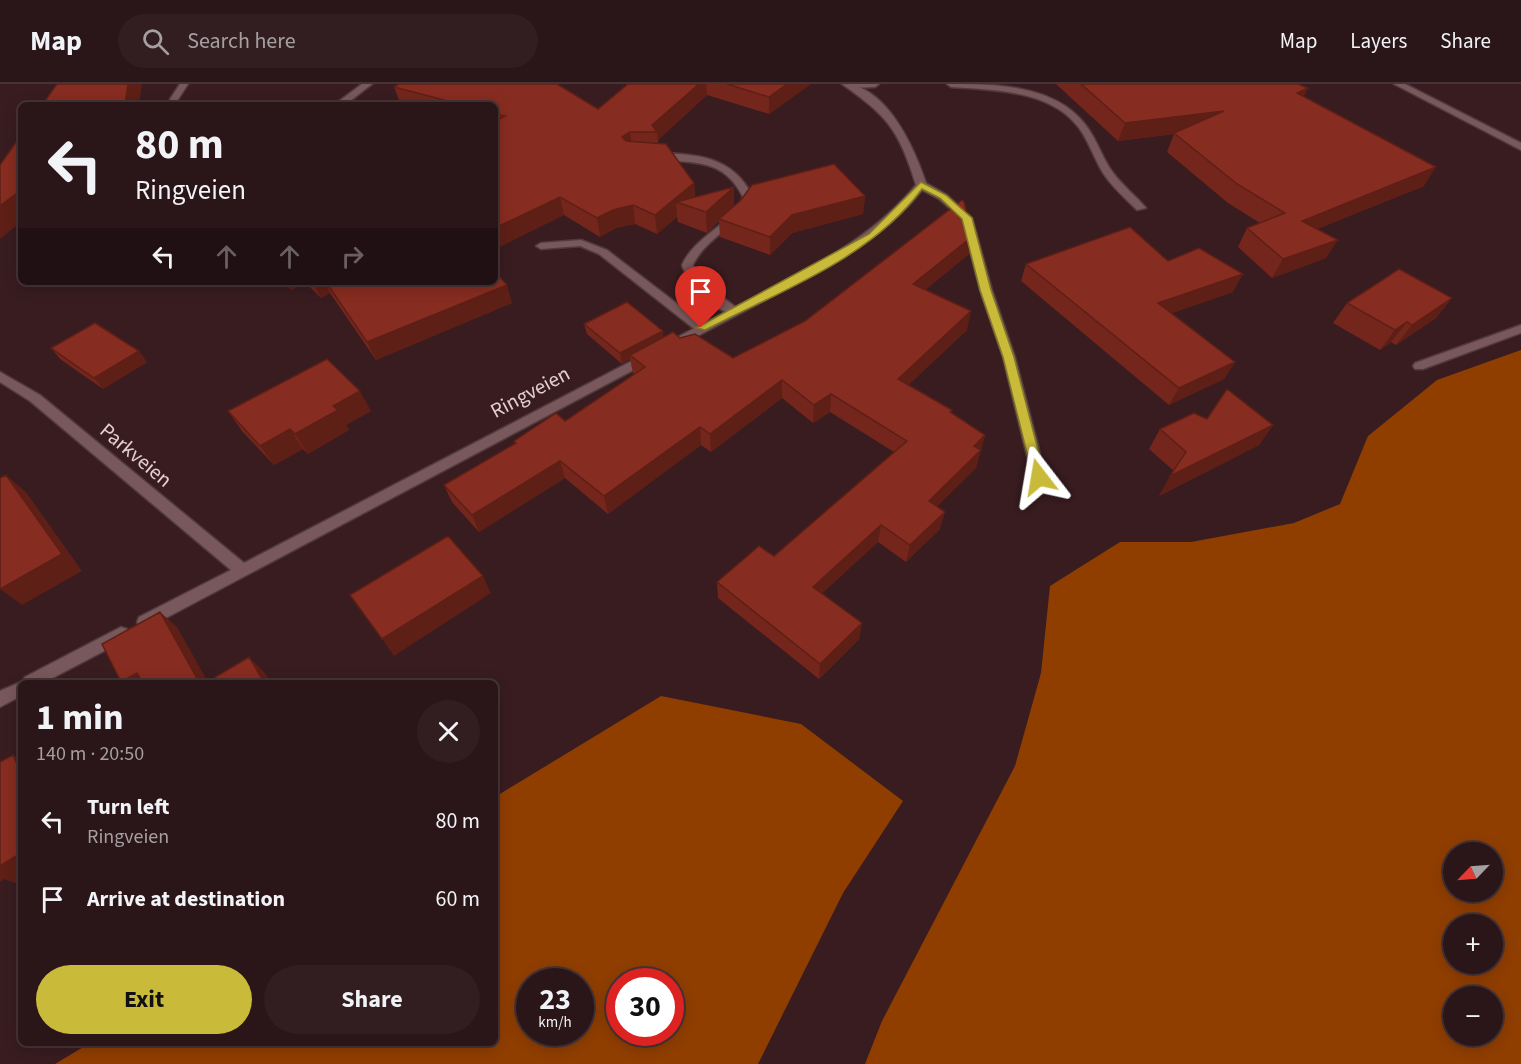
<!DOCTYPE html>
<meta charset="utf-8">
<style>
:root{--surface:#2a1518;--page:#321e21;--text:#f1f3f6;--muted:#a59fa2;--line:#463437;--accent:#c9ba3a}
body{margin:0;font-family:"Source Sans 3",sans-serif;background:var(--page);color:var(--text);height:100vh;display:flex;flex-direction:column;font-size:22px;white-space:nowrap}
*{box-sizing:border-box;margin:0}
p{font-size:20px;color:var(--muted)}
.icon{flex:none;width:33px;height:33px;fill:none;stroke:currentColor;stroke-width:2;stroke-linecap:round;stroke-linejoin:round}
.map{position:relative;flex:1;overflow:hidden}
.details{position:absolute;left:18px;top:596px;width:480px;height:366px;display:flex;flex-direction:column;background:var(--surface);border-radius:9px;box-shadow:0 3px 15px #0003,0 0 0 2px var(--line)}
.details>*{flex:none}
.guide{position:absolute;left:18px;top:18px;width:480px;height:183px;border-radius:9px;box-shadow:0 3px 15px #0003,0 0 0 2px var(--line);background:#2a1518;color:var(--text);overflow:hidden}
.needle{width:39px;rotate:245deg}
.buttons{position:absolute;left:1443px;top:758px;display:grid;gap:12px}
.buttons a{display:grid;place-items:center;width:60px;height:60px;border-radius:50%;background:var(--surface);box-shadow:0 3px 15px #0003,0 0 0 2px var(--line);font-size:30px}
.speed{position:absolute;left:516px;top:884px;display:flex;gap:12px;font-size:30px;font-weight:700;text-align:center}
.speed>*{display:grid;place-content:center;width:78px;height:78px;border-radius:50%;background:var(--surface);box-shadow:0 3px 15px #0003,0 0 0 2px var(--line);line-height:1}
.speed small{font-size:15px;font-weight:400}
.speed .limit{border:9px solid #d22;background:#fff;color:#111}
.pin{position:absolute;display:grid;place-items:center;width:51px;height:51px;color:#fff;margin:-62px -26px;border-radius:50% 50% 50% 0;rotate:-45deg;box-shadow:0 0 6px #0007}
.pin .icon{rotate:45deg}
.me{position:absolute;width:66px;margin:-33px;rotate:346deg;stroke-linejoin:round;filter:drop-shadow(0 0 4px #0008)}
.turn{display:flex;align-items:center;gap:21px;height:126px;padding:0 18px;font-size:27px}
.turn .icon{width:78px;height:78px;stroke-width:2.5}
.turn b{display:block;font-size:42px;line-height:51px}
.lanes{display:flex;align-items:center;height:57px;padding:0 18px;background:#0003;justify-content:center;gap:30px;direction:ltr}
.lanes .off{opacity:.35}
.round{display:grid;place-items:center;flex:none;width:63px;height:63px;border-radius:32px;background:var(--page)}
.head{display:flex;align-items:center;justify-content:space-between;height:102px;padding:0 18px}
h1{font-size:36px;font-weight:700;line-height:45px}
.action{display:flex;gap:12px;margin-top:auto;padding:12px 18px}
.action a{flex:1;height:69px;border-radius:36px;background:var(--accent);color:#111;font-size:24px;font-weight:700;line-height:69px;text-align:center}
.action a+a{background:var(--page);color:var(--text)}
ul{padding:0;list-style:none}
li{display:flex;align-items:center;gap:18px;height:78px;padding:0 18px}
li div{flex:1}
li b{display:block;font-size:22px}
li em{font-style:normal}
header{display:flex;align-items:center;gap:36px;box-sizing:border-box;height:84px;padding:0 30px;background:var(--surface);border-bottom:2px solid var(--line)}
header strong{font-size:28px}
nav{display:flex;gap:33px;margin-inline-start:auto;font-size:21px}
.search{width:420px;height:54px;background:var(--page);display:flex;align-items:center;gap:15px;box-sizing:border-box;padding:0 21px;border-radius:33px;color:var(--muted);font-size:22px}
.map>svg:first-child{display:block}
</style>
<header>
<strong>Map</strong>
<div class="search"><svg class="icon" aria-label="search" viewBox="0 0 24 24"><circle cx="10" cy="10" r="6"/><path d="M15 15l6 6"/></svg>Search here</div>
<nav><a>Map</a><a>Layers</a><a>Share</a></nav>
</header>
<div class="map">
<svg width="1521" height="980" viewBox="0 0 1521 980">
<rect width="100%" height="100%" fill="#381c20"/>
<path fill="#903e00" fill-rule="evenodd" d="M 1521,266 L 1521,980 L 865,980 L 882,937 L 1015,682 L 1041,589 L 1050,502 L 1120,458 L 1191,458 L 1294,439 L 1340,420 L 1368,352 L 1437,296 ZM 1454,768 L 1492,768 L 1492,807 L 1454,807 ZM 1454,840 L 1492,840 L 1492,879 L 1454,879 ZM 1454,912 L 1492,912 L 1492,951 L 1454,951 Z
M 661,612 L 801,640 L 903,717 L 843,809 L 758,980 L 55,980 L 90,959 L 495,958 L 495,713 ZM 530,897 L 580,897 L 580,948 L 530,948 ZM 620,897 L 670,897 L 670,948 L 620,948 Z"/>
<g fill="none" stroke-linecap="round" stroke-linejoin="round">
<defs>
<path id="service" d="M 180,0 L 188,0 L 177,17 L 171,17 L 170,15 Z
M 362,0 L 372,0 L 345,21 L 334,21 Z
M 847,0 L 879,0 L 875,3 L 851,4 Z
M 947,0 C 992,0 1053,0 1084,39 C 1097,54 1102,75 1114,90 C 1124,103 1136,112 1146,124 L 1137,126 C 1125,114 1112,103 1103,89 C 1094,74 1089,58 1079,44 C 1051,6 994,6 951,3 Z
M 656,69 C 697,70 733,72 753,113 C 740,142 706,153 693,181 L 696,190 L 703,199 L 737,224 L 737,230 C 720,233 686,197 682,181 C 695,152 730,142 743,113 C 722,71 690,81 653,74 L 651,72 Z
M 581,156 L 607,166 L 705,241 L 705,247 L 697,247 L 599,170 L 580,162 L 541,165 L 536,162 L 541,159 Z
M 1521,241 L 1521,249 L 1423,285 L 1415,285 L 1413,282 L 1415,279 Z"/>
<path id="minor" d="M 842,0 C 886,0 914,63 926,99 L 947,111 L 972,134 L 992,206 L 1015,273 L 1046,393 L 1044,397 L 1039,398 L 1032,393 L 1003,273 L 980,206 L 962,135 L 939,115 L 922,106 C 895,140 861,163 824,185 L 145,545 L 139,543 L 137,538 L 139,533 L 231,486 L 30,317 L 0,298 L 0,288 L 40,311 L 244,479 L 816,181 C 854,158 888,135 916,101 C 899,45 887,32 842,0 Z
M 1394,0 L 1405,0 L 1521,59 L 1521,66 Z
M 121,543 L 127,545 L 129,550 L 127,555 L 45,598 L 21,598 L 21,612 L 0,623 L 0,607 L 23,597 L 25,593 Z"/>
</defs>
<use href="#service" stroke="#513a3d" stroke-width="3"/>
<use href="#minor" stroke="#513a3d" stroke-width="3"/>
<use href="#service" fill="#79585b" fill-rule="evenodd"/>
<use href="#minor" fill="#79585b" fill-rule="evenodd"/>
</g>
<path fill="#74261c" d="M 628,0 L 811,0 L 769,30 L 707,11 L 658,56 L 658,59 L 694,99 L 695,113 L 734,103 L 734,122 L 865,112 L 863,130 L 792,149 L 770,171 L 720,153 L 719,137 L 707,149 L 678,138 L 677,133 L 657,150 L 635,140 L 616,144 L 600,153 L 564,131 L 495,165 L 495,21 L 401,21 L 394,3 L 598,25 Z
M 1056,0 L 1298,0 L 1308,4 L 1303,13 L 1424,102 L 1317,145 L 1326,174 L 1272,194 L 1238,163 L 1247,144 L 1260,139 L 1228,119 L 1167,68 L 1174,50 L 1118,57 Z
M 969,170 L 925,206 L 967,246 L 908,301 L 952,326 L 951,329 L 985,351 L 976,384 L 937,422 L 940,445 L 906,478 L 878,458 L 822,509 L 862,539 L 859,555 L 819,595 L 718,514 L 717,498 L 774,472 L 894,368 L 830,328 L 813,339 L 782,314 L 711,368 L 701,361 L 608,430 L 565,394 L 479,448 L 452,418 L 444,401 L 515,359 L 514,357 L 565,337 L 634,290 L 633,289 L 630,275 L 622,280 L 587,250 L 584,240 L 663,253 L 680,254 L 733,274 Z
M 1168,177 L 1233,208 L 1172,229 L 1235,278 L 1224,295 L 1169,321 L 1021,197 L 1026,180 Z
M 283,198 L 495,198 L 512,219 L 376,276 L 330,209 L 321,214 L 306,199 L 291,206 Z
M 1452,214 L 1436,234 L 1396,261 L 1391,258 L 1380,266 L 1333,239 L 1347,219 Z
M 51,264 L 147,278 L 103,305 L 60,275 Z
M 228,327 L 371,327 L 346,341 L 349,346 L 308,370 L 303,365 L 274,381 L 242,347 Z
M 1207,335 L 1273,341 L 1259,361 L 1159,412 L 1174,387 L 1149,365 L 1160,345 Z"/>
<path fill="#5e1f16" d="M 128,0 L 142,0 L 139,21 L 125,21 Z
M 699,0 L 706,0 L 707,11 L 658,56 L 657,48 L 652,41 Z
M 787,0 L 811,0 L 769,30 L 769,13 Z
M 1308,4 L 1299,22 L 1297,9 Z
M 1224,27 L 1216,45 L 1118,57 L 1125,39 Z
M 630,48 L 632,66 L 622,53 Z
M 1436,83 L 1424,102 L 1291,155 L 1302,137 Z
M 694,99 L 696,117 L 676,118 L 677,133 L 657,150 L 655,131 Z
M 734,103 L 734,123 L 719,135 L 719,137 L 707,149 L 706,128 Z
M 21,106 L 21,138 L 0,155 L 0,122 Z
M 865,112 L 863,130 L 792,149 L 770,171 L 770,153 L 792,131 Z
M 560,113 L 564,131 L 495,165 L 495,144 Z
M 633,121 L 635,140 L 616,144 L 600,153 L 597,134 L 613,126 Z
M 973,152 L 969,170 L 910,218 L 913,200 Z
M 1338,156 L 1326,174 L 1272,194 L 1283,175 Z
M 1243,190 L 1233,208 L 1150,237 L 1158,219 Z
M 287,198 L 305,198 L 306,199 L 291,206 Z
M 312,198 L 325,198 L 330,209 L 321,214 Z
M 507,201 L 512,219 L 376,276 L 367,258 Z
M 1452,214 L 1436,234 L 1396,261 L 1412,241 Z
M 971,227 L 967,246 L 895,314 L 898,295 Z
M 1407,238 L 1391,258 L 1380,266 L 1395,246 Z
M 663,247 L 664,258 L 630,271 L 630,275 L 622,280 L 620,269 Z
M 139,267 L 147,278 L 103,305 L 94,294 Z
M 1235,278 L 1224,295 L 1169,321 L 1179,304 Z
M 782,296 L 782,314 L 711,368 L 710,350 Z
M 360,307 L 371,327 L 346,341 L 349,346 L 308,370 L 295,350 L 333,322 Z
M 831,310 L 830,328 L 813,339 L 814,321 Z
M 1273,341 L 1259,361 L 1159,412 L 1170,392 Z
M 700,343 L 701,361 L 608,430 L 604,412 Z
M 290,345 L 303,365 L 274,381 L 260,362 Z
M 985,351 L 976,384 L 924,434 L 929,417 L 974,362 Z
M 560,377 L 565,394 L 479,448 L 472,431 Z
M 6,391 L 26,408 L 82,487 L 22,521 L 0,505 Z
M 945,428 L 940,445 L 906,478 L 910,461 Z
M 881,441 L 878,458 L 812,519 L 813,503 Z
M 483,492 L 491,509 L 394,572 L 382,555 Z
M 160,528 L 177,543 L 208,598 L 199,598 Z
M 862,539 L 859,555 L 819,595 L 820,580 Z
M 249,573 L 264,588 L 271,598 L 264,598 Z
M 137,589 L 150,598 L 121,598 Z
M 13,671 L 21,675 L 21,684 L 18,682 Z
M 21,769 L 21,798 L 18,800 L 4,795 L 0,798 L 0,782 Z"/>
<path fill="#872c20" stroke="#5e1f16" stroke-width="1.5" d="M 57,0 L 128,0 L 125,21 L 42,21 Z
M 399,0 L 557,0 L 598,25 L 628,0 L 699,0 L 652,41 L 657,48 L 630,48 L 622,53 L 626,57 L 666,60 L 694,99 L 655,131 L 633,121 L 613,126 L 597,134 L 560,113 L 495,144 L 495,37 L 505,32 L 495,30 L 495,21 L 463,21 L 394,3 Z
M 727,0 L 787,0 L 769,13 Z
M 1081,0 L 1298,0 L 1308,4 L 1297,9 L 1436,83 L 1302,137 L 1338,156 L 1283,175 L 1247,144 L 1285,129 L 1237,100 L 1174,49 L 1224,27 L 1125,39 Z
M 21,51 L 21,106 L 0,122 L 0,81 Z
M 834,80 L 865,112 L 792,131 L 770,153 L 719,135 L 741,116 L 752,101 Z
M 734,103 L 706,128 L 676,118 Z
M 962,116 L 964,118 L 973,152 L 913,200 L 971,227 L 898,295 L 952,326 L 950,328 L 985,351 L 974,362 L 981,366 L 929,417 L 945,428 L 910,461 L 881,441 L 813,503 L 862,539 L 820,580 L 717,498 L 759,462 L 774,472 L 907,357 L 831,310 L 814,321 L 782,296 L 710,350 L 700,343 L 604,412 L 560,377 L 472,431 L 444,401 L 516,359 L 514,357 L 556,329 L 565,337 L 645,283 L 630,271 L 673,248 L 680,254 L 695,250 L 733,274 L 805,237 Z
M 1130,143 L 1168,177 L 1199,164 L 1243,190 L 1158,219 L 1235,278 L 1179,304 L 1026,180 Z
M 1399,185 L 1452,214 L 1412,241 L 1407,238 L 1395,246 L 1347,219 Z
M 495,188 L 507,201 L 367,258 L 326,198 L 495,198 Z
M 627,218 L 663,247 L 620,269 L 584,240 Z
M 95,239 L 139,267 L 94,294 L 51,264 Z
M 327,275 L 360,307 L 333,322 L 338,326 L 295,350 L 290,345 L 260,362 L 228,327 Z
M 1227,305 L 1273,341 L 1170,392 L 1186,368 L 1160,345 L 1194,329 L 1207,335 Z
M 6,391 L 62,470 L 0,505 L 0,394 Z
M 448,452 L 483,492 L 382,555 L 350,511 Z
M 160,528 L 199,598 L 142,598 L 137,589 L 121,598 L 102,560 Z
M 249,573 L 264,598 L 207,598 Z
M 13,671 L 18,682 L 21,680 L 21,769 L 0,782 L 0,678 Z"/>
<path fill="#c9ba3a" stroke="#837926" stroke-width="1.5" d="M 921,98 L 946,111 L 972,134 L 991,206 L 1014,273 L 1045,393 L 1043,397 L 1039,398 L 1033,393 L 1003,273 L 980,206 L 962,135 L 940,114 L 922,105 C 870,175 780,207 705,246 L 696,244 L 869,150 Z"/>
<g text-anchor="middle" stroke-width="6" stroke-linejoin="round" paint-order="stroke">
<g font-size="21" fill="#e3cfd0" stroke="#381c20">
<text transform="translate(530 308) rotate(-28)" y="7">Ringveien</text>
<text transform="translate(136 371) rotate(40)" y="7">Parkveien</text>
</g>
</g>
</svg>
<div class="buttons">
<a><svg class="needle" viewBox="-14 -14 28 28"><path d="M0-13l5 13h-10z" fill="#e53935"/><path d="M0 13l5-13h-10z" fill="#a59fa2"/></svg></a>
<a>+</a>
<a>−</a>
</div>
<div class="speed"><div>23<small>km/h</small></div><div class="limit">30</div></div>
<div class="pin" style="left:701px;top:244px;background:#d93025"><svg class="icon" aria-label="arrive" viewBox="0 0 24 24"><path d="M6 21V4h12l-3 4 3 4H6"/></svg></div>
<svg class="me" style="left:1039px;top:393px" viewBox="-20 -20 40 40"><path d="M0-17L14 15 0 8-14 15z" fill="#c9ba3a" stroke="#fff" stroke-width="4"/></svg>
<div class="guide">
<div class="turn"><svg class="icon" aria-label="left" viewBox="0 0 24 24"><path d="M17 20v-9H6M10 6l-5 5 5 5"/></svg><div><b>80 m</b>Ringveien</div></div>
<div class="lanes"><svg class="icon" aria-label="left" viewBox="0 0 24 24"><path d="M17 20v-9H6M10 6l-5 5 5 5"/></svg><svg class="icon off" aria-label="ahead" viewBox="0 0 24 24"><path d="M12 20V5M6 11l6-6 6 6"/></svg><svg class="icon off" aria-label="ahead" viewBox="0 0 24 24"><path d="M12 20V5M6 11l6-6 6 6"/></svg><svg class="icon off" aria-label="right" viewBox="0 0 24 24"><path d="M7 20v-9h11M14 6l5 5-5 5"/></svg></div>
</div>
<section class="details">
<div class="head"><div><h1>1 min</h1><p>140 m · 20:50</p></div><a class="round"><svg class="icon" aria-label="close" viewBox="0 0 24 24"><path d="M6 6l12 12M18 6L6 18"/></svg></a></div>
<ul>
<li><svg class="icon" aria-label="left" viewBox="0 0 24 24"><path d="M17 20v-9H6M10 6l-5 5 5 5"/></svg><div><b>Turn left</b><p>Ringveien</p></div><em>80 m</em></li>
<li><svg class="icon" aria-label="arrive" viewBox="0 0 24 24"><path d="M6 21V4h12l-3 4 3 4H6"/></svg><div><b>Arrive at destination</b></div><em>60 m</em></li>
</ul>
<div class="action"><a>Exit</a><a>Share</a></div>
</section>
</div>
